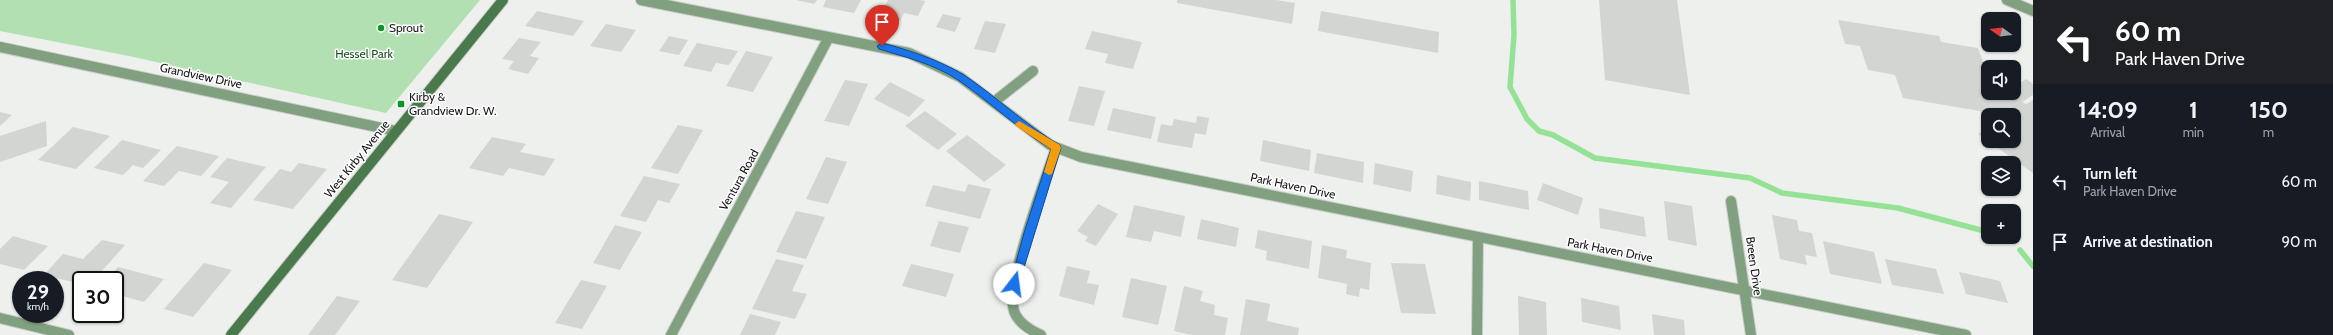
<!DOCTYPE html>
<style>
:root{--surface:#171b24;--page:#242831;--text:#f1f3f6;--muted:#9ea1a6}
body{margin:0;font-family:Cabin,sans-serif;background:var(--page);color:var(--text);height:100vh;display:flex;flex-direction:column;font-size:15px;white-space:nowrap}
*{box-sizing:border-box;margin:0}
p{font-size:13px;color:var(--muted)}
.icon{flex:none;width:22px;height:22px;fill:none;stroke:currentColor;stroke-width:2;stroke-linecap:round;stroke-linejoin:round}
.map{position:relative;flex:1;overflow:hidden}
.panel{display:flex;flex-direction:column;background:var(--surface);width:300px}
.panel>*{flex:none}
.banner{background:#202124;color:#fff;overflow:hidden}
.needle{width:26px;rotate:285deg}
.tools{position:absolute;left:1981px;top:12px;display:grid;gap:8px}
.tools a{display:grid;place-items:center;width:40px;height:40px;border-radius:8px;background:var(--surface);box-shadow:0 1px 3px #0004;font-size:20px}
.speed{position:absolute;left:12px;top:271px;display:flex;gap:8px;font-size:20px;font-weight:700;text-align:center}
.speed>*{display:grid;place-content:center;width:52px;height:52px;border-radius:50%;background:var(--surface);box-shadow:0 1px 3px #0004;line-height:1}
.speed small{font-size:10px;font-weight:400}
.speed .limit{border:2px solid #111;border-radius:6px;background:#fff;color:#111}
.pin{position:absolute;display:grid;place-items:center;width:34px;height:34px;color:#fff;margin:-41px -17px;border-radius:50% 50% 50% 0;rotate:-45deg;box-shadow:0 0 4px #0007}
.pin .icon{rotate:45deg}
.me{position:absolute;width:44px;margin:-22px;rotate:15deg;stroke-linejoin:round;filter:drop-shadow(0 0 3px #0008)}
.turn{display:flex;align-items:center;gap:14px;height:84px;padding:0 16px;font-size:18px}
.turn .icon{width:52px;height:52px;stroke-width:2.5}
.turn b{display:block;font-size:28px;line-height:34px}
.eta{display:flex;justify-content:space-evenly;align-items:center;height:68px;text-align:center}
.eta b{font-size:24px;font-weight:800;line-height:28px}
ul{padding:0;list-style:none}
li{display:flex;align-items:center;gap:12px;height:60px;padding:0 16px}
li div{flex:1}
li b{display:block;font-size:15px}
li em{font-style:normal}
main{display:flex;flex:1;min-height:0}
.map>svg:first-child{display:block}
</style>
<main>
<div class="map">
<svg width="2033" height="335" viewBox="0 0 2033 335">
<rect width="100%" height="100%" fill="#edf0ed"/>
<path fill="#b2e0b2" d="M 0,0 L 480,0 L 386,113 L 129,56 L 0,31 Z"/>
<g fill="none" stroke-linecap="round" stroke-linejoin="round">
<path stroke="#95e297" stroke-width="5.5" d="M 1513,0 L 1514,35 L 1510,87 L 1527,119 L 1539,131 L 1553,135 L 1595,158 L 1750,178 L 1782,193 L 1898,208 L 1988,232
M 2020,250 L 2033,266"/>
</g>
<path fill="#d2d5d2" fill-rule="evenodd" d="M 796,0 L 817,0 L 814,4 Z
M 826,0 L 861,0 L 854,13 L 823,7 Z
M 888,0 L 920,0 L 925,1 L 918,16 L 904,13 L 900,21 L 880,17 Z
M 1177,0 L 1276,0 L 1295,3 L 1292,24 L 1177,3 Z
M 1599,0 L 1677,0 L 1690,95 L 1605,80 Z
M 537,11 L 584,21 L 573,36 L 525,26 Z
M 1321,11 L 1439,32 L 1438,53 L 1318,31 Z
M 943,14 L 961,18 L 955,32 L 936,27 Z
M 1838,20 L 1939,36 L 1941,42 L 1978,48 L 1988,75 L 1988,93 L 2014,93 L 2014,87 L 2026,79 L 2033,84 L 2033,95 L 2022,102 L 2026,104 L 2033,100 L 2033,173 L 1978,134 L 1986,129 L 1980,111 L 1903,98 L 1895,75 L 1868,70 L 1860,46 L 1845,44 ZM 1988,115 L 2014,115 L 2014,141 L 1988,141 Z
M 985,21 L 1006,24 L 995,53 L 974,49 Z
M 606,24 L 636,30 L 621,52 L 590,46 Z
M 1092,31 L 1142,42 L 1133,69 L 1105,63 L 1108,54 L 1085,49 Z
M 669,36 L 688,40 L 679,55 L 659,51 Z
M 519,38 L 541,42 L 530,56 L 539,58 L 528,74 L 508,69 L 514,61 L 502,59 Z
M 697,43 L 738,51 L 729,65 L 716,63 L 711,72 L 683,66 Z
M 746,51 L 773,57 L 753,92 L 726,86 Z
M 845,80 L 868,84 L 849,126 L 824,121 Z
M 890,82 L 925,100 L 909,117 L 874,99 Z
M 1079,86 L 1105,91 L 1094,126 L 1068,121 Z
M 1113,108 L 1156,117 L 1151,139 L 1107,130 Z
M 925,111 L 957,134 L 938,150 L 905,126 Z
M 0,112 L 12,115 L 0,126 Z
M 1197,116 L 1209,118 L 1206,135 L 1195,133 L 1192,148 L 1157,142 L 1161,124 L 1172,126 L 1174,119 L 1196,123 Z
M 46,121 L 47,146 L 0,162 L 0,136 Z
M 678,125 L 703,130 L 678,174 L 651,168 Z
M 73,127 L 110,136 L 76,169 L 38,160 Z
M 967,135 L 1006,165 L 984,182 L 946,151 Z
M 492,137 L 526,144 L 520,152 L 555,159 L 544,176 L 509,168 L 503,176 L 469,168 Z
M 122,140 L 161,150 L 143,168 L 133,165 L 123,175 L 94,168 Z
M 1263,140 L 1311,150 L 1309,171 L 1260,161 Z
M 177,146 L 219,156 L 201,176 L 179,171 L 164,186 L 143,181 Z
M 1317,153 L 1364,162 L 1363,183 L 1314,173 Z
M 826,157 L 847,162 L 828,204 L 806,199 Z
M 227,158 L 266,167 L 231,208 L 210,203 L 229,182 L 210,177 Z
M 299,163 L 327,169 L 293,209 L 253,200 L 280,169 L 291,172 Z
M 1375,163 L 1413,171 L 1411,192 L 1373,184 Z
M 1437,175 L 1471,182 L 1470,201 L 1436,194 Z
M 644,176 L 680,184 L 669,203 L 658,200 L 646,222 L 620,216 Z
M 1479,181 L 1528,191 L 1529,210 L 1479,200 Z
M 1543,183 L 1583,198 L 1578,215 L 1537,200 Z
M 968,184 L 991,189 L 980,219 L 925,206 L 933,185 L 965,192 Z
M 1664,201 L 1692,206 L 1697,246 L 1668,240 Z
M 1098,204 L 1118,214 L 1096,246 L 1085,241 L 1088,237 L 1077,231 Z
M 1134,205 L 1185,216 L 1181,237 L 1154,231 L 1151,242 L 1126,237 Z
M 1599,208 L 1644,217 L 1646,237 L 1600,228 Z
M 796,211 L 825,217 L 806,259 L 776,252 Z
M 439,214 L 473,222 L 427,288 L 392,280 Z
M 1772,215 L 1797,220 L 1799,231 L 1812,233 L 1817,257 L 1805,255 L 1807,265 L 1780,259 Z
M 1201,219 L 1239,228 L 1236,247 L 1197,239 Z
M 939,221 L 969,227 L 960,253 L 930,246 Z
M 615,225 L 642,232 L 620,270 L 593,263 Z
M 1258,230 L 1312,241 L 1309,269 L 1266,260 L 1267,251 L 1255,248 Z
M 13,236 L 48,246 L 24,270 L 0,264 L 0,249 Z
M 102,240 L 125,245 L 94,280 L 81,280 L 81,284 L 44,275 L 63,254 L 83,259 Z
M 1823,241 L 1874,252 L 1882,284 L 1830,274 Z
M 1322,245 L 1347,250 L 1346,258 L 1371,263 L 1369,290 L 1360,288 L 1359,297 L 1346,294 L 1347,284 L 1318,278 Z
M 776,259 L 804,265 L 792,291 L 807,294 L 795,319 L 752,309 Z
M 1885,259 L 1936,269 L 1944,294 L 1892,285 Z
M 204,263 L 232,270 L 193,317 L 164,309 Z
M 1391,263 L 1425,264 L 1436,314 L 1401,313 Z
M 911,264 L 954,274 L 946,297 L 902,286 Z
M 1067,266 L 1090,271 L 1087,283 L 1099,285 L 1094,305 L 1059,296 Z
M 118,267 L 164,279 L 144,302 L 115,294 L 115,280 L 106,280 Z
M 1959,272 L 2000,281 L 2008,303 L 1966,294 Z
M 1131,278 L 1167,286 L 1158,325 L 1122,317 Z
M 581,280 L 607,286 L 582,329 L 555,323 Z
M 1184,286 L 1203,291 L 1200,301 L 1215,305 L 1214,315 L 1228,318 L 1225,335 L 1192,335 L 1174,331 Z
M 337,296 L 360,301 L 335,335 L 308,335 Z
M 1518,296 L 1546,302 L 1547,335 L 1519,335 Z
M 1581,298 L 1619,306 L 1621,330 L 1582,322 Z
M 1246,299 L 1270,304 L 1267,321 L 1299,328 L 1298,335 L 1240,335 Z
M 750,314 L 781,322 L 775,335 L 740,335 Z
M 1652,314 L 1684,320 L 1685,335 L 1654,335 Z"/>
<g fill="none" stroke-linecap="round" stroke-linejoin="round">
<defs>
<path id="minor" d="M 641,0 L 909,53 L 960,77 L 1050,145 L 1081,157 L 1966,335
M 0,47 L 396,131
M 994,102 L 1033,71
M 1731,201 L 1751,335
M 0,318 L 69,335
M 671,335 L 829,37
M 1041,335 C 1030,330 1018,323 1014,311 C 1005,285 1046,178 1056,148
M 1477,335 L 1478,238"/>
<path id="tertiary" d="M 2007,0 L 2033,11"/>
<path id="secondary" d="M 231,335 L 503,0"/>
</defs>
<use href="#minor" stroke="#cbcdcb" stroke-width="12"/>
<use href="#tertiary" stroke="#cbcdcb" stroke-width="12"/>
<use href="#secondary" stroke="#cbcdcb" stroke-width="12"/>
<use href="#minor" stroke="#80a080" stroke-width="10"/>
<use href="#tertiary" stroke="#80a080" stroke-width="10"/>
<use href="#secondary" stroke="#4a794b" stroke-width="10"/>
</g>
<path fill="#1a73e8" stroke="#114b97" d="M 882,43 C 909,50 939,60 964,75 C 997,97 1025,125 1060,145 L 1061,148 L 1018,287 L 1014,288 L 1010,284 L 1024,233 L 1051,149 C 1018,129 990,102 958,80 C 934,64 905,57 879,49 L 877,46 Z"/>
<path fill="#f59e0b" d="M 1019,121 L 1060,145 L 1061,148 L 1052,174 L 1049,175 L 1044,172 L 1051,149 L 1016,126 L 1015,124 Z"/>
<g fill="#0c9529" stroke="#fff" stroke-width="1.5">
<circle cx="381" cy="28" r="4"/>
<rect x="397" y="100" width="8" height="8" rx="2"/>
</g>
<g text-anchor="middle" stroke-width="3" stroke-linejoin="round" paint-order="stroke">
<g font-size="12" fill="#161716" stroke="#fff" text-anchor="start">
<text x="389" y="32">Sprout</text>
<text x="409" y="101">Kirby &amp;<tspan x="409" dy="14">Grandview Dr. W.</tspan></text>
</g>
<g font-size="12" fill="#1d5121" stroke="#fff">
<text x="364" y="58">Hessel Park</text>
</g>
<g font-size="12" fill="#161716" stroke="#fff">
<text transform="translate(201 76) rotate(12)" y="4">Grandview Drive</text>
<text transform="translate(357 159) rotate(-51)" y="4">West Kirby Avenue</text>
<text transform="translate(739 180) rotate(-61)" y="4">Ventura Road</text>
<text transform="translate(1293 186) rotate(12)" y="4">Park Haven Drive</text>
<text transform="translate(1610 250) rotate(11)" y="4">Park Haven Drive</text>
<text transform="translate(1754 266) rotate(82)" y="4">Breen Drive</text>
</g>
</g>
</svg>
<div class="tools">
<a><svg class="needle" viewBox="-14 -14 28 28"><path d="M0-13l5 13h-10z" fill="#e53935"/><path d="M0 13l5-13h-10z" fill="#9ea1a6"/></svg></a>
<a><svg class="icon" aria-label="sound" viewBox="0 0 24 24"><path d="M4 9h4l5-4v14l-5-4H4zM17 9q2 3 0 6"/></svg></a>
<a><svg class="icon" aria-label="search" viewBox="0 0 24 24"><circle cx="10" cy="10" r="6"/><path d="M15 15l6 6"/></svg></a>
<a><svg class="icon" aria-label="layers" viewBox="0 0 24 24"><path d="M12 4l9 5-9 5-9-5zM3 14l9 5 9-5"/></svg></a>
<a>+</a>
</div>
<div class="speed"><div>29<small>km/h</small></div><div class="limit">30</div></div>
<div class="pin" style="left:882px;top:46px;background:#d93025"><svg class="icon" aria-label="arrive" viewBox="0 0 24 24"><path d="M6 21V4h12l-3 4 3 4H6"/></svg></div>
<svg class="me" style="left:1014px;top:284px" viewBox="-20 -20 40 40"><circle r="19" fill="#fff"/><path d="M0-13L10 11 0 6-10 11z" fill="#1a73e8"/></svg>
</div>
<section class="panel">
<div class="banner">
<div class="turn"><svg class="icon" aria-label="left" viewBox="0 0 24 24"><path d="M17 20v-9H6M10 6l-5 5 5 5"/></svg><div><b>60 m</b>Park Haven Drive</div></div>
</div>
<div class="eta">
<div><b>14:09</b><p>Arrival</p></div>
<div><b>1</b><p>min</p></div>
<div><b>150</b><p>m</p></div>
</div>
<ul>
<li><svg class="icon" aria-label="left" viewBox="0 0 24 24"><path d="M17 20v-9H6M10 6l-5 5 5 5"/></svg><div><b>Turn left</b><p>Park Haven Drive</p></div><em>60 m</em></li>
<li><svg class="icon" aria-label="arrive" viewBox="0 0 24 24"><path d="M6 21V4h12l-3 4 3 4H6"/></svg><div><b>Arrive at destination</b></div><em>90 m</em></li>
</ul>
</section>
</main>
